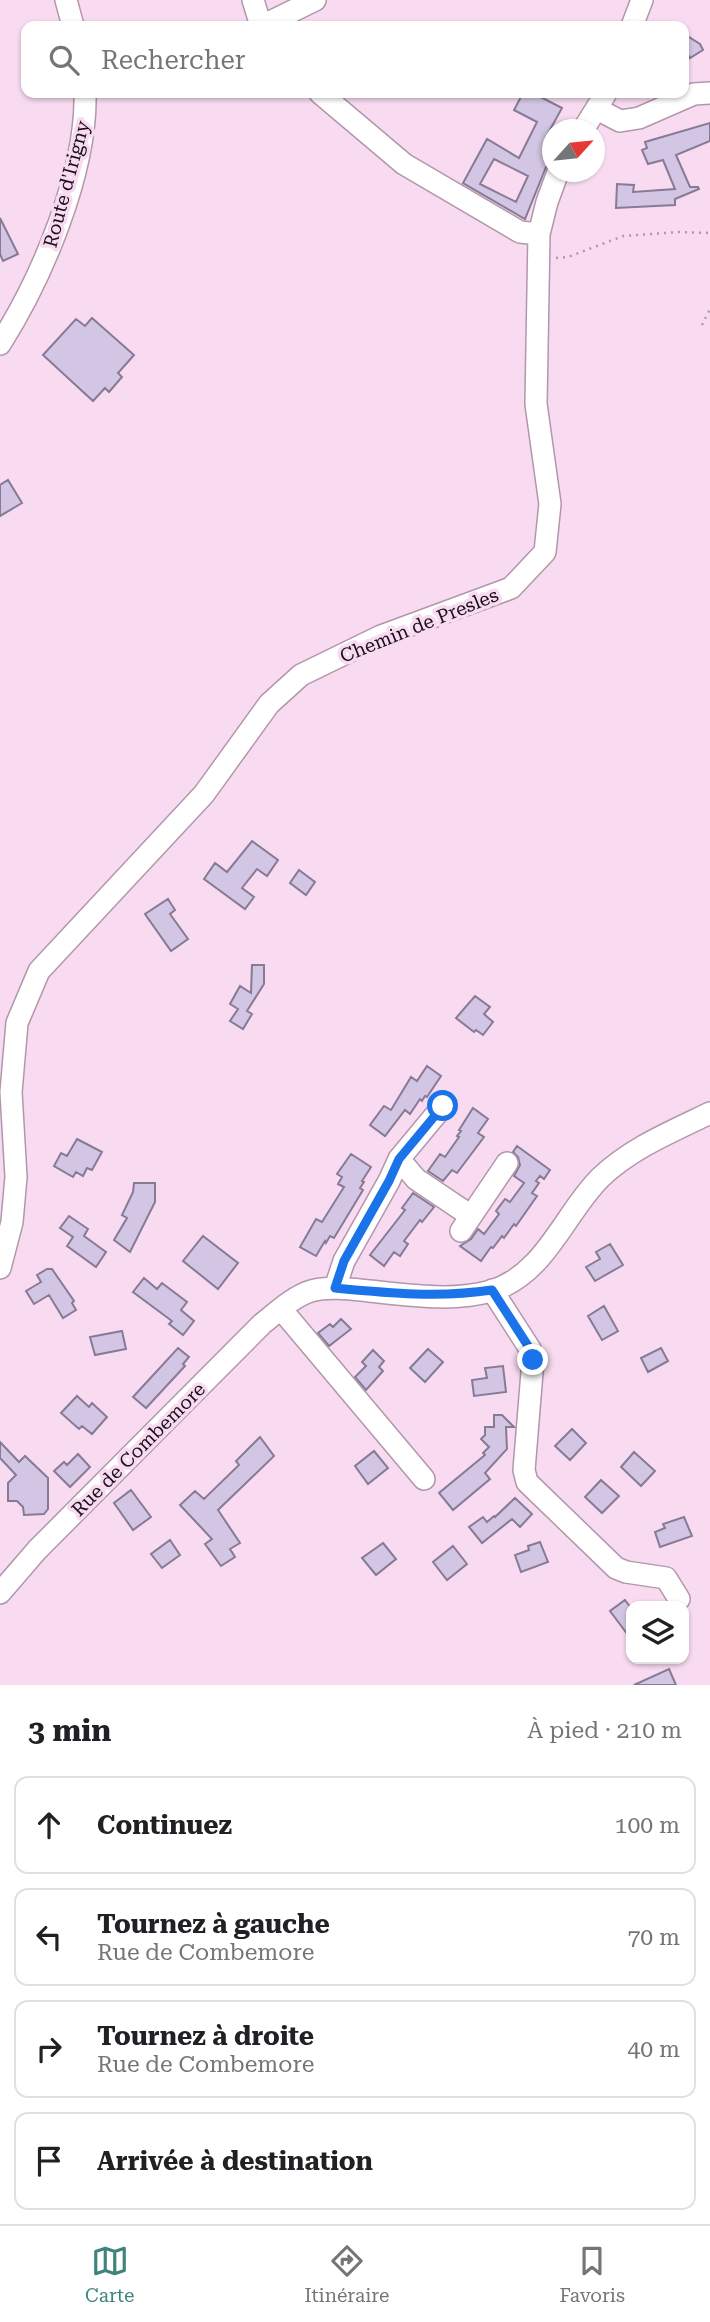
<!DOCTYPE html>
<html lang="fr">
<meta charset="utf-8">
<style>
:root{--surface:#fff;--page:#f6f6f6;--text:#202124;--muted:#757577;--line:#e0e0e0;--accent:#3d847c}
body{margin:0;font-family:"Roboto Serif",serif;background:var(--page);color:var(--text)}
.controls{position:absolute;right:21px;bottom:21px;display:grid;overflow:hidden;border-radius:14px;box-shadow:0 2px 5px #0004}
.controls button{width:63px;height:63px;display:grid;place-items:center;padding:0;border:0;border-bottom:2px solid var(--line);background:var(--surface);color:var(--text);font:35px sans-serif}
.compass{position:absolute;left:542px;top:119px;width:63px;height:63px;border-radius:50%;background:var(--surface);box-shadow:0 2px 5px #0004;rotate:63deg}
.stop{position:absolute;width:21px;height:21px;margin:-16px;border:5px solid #1a73e8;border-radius:50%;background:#fff}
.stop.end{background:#1a73e8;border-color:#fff;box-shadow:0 2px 7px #0008}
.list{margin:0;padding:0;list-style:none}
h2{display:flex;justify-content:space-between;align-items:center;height:91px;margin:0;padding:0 28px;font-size:30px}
h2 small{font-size:23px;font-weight:400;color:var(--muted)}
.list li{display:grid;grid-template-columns:46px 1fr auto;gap:21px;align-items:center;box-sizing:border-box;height:98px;margin:0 14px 14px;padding:0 14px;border:2px solid var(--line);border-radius:14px}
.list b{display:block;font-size:26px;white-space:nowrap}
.list p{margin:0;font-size:23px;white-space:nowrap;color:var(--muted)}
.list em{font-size:23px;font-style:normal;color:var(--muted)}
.icon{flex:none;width:38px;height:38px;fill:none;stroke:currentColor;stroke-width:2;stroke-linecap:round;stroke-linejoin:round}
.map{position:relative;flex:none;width:710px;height:1685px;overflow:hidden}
.search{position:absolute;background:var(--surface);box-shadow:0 2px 5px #0004;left:21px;right:21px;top:21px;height:77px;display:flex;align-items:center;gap:18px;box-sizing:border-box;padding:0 24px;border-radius:14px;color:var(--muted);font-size:26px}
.sheet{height:539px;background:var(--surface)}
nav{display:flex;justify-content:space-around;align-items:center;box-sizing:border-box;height:98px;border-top:2px solid var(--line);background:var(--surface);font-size:19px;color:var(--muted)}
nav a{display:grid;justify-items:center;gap:4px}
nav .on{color:var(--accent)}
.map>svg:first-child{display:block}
</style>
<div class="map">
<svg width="710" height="1685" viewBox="0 0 710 1685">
<rect width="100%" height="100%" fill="#f8dbf1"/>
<path fill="#d3c6e4" stroke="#867a95" stroke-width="2" fill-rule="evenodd" d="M 684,34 L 700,44 L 703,50 L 690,58 L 684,48 Z
M 523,93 L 533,93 L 562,108 L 546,137 L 552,140 L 552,160 L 546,167 L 525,219 L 463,183 L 487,139 L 519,158 L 537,122 L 514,110 ZM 494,159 L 528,176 L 516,202 L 480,184 Z
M 710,123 L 710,141 L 676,155 L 690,187 L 698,187 L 699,189 L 675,199 L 675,205 L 616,208 L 617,184 L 634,185 L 633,192 L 675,189 L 663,160 L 648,164 L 642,150 L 647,148 L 645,142 Z
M 0,218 L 18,254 L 3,261 L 0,254 Z
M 92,318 L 134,355 L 118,373 L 122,377 L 109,392 L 105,388 L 93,401 L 43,355 L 76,319 L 85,326 Z
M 8,480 L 22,503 L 0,516 L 0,485 Z
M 252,841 L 278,860 L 267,876 L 257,869 L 242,888 L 254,897 L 245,909 L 204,879 L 215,863 L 227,872 Z
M 299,870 L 315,882 L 306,895 L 290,883 Z
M 168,899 L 175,910 L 170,914 L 188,939 L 171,951 L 145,914 Z
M 252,965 L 264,965 L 264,984 L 247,1011 L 252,1014 L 243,1029 L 230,1021 L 238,1009 L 230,1004 L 240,986 L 251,993 Z
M 475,996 L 490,1007 L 484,1014 L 493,1022 L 483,1035 L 476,1030 L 474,1032 L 456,1018 Z
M 427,1066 L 441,1076 L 427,1097 L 425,1096 L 422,1101 L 420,1099 L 410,1114 L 405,1110 L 385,1136 L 370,1125 L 384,1106 L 391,1110 L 411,1077 L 417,1081 Z
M 473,1108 L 488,1119 L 478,1133 L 484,1137 L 457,1173 L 452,1170 L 443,1181 L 428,1171 L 440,1154 L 445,1157 L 459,1137 L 457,1136 L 461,1131 L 459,1130 Z
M 77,1139 L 102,1152 L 92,1170 L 87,1168 L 83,1176 L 76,1172 L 73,1177 L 54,1166 L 61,1153 L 67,1156 Z
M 517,1146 L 550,1170 L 544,1179 L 540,1176 L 536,1181 L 539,1183 L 532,1193 L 537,1196 L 516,1226 L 514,1224 L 504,1238 L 502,1236 L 493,1248 L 491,1247 L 481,1261 L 460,1246 L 471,1239 L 478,1229 L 484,1234 L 499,1214 L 496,1211 L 505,1199 L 510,1202 L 524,1183 L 514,1176 L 520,1165 L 518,1157 L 513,1152 Z
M 351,1154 L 371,1167 L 362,1181 L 364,1182 L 360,1188 L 363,1190 L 334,1238 L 330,1236 L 326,1243 L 325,1241 L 316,1256 L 300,1247 L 316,1219 L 322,1222 L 344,1187 L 338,1184 L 342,1177 L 337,1174 Z
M 134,1183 L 155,1183 L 155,1202 L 130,1252 L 114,1240 L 127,1218 L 122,1215 L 133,1192 Z
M 413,1193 L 434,1207 L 422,1222 L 420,1220 L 404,1241 L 408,1244 L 400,1256 L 394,1252 L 384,1266 L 370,1255 L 405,1210 L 402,1208 Z
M 69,1216 L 88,1229 L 84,1236 L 106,1252 L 96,1267 L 67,1246 L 73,1237 L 60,1228 Z
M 203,1236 L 238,1263 L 218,1289 L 183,1261 Z
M 610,1244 L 623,1265 L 595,1281 L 586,1267 L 600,1259 L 596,1252 Z
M 47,1269 L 52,1269 L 74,1301 L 72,1303 L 76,1310 L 63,1318 L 49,1295 L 34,1304 L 26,1291 L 41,1282 L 37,1275 Z
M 144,1278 L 157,1289 L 162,1283 L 187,1302 L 181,1310 L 194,1321 L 183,1335 L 169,1324 L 172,1321 L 133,1292 Z
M 604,1306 L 618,1331 L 602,1340 L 588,1316 Z
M 341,1319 L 351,1329 L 329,1346 L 318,1333 L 330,1324 L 333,1327 Z
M 122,1331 L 126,1349 L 95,1355 L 90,1337 Z
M 178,1348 L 189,1357 L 183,1364 L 185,1366 L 146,1408 L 133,1397 Z
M 661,1348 L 668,1361 L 648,1372 L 641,1358 Z
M 428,1349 L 443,1362 L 425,1382 L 410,1368 Z
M 373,1350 L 384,1361 L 379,1367 L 383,1371 L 366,1390 L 355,1377 L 366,1366 L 362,1362 Z
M 503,1366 L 506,1392 L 474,1396 L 472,1380 L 487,1378 L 485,1368 Z
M 77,1396 L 89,1407 L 92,1403 L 107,1417 L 92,1434 L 82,1426 L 79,1429 L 61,1413 Z
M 494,1415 L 502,1415 L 514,1427 L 506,1427 L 507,1449 L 485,1473 L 490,1479 L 453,1510 L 439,1493 L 485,1455 L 483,1453 L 489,1447 L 481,1439 L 485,1435 L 485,1427 L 494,1427 Z
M 572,1429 L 586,1443 L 570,1460 L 555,1446 Z
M 260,1437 L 274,1456 L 218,1510 L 240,1543 L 230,1549 L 235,1557 L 221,1566 L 205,1544 L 212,1539 L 180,1505 L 195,1491 L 204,1499 L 239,1465 L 236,1461 Z
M 0,1442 L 19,1462 L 25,1456 L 48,1478 L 48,1509 L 44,1514 L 24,1515 L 23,1507 L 17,1501 L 8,1501 L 8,1483 L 16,1475 L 0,1458 Z
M 374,1451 L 388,1468 L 368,1484 L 355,1466 Z
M 634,1452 L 655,1471 L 641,1486 L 621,1467 Z
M 78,1454 L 90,1467 L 70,1487 L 54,1471 L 64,1462 L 67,1465 Z
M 601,1480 L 619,1496 L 602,1513 L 585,1497 Z
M 131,1490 L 151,1517 L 133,1530 L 114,1503 Z
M 515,1498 L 532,1514 L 520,1527 L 512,1519 L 482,1543 L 469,1527 L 483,1517 L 487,1522 L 494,1516 L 495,1517 Z
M 684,1517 L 692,1536 L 660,1547 L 655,1532 L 665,1528 L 663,1524 Z
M 170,1540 L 180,1555 L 162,1568 L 151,1554 Z
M 540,1542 L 548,1562 L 521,1572 L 515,1555 L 529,1550 L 528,1546 Z
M 383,1543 L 396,1559 L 376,1575 L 362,1558 Z
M 453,1546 L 467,1564 L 447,1580 L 433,1562 Z
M 625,1600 L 631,1608 L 631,1639 L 610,1611 Z
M 669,1669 L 676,1685 L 634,1685 Z"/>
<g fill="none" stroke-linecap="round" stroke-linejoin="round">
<g stroke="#b297ab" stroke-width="24">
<path id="minor" d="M 66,0 L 73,26
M 253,0 L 261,26
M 262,26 L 315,0
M 632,26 L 642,0
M 320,93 L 404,164 L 520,232 L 539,234
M 597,109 L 620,121 L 639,118 L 694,94 L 710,93
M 583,130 L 606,93
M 0,344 C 42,278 87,172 85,93
M 399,1159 L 416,1179 L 471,1216
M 461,1231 L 507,1163
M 0,1268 L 12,1222 L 16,1177 L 11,1092 L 17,1023 L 39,971 L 204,794 L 269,704 L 301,675 L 381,636 L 511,588 L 545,552 L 550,504 L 536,404 L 539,234 L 547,202 L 558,172
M 335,1288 L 344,1261 L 389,1181 L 399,1159 L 443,1106
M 492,1290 L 530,1349 L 533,1360 L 524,1470 L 527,1482 L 616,1568 L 626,1572 L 666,1578 L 679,1599
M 281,1309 L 424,1479
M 0,1593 L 37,1550 L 262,1324 C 276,1313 294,1296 311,1291 C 329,1286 350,1289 369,1291 C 408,1295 453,1302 491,1291 C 545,1275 564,1214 600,1178 C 631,1148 673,1131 710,1113"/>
</g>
<path stroke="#af98a9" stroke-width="2.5" stroke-dasharray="2 5" stroke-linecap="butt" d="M 556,258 L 568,257 L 623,236 L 679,232 L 710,233
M 702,325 L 710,309"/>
<use href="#minor" stroke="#fff" stroke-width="21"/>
</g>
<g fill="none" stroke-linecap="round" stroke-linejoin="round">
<path stroke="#1a73e8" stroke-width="9" d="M 443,1106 L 399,1159 L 389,1181 L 344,1261 L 335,1288 C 388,1293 439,1298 492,1290 L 530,1349 L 533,1360"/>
</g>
<g text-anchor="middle" stroke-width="7" stroke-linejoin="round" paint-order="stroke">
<g font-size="19" fill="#191017" stroke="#f8dbf1">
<text transform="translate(66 184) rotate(-75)" y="7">Route d'Irigny</text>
<text transform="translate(419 625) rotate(-22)" y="7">Chemin de Presles</text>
<text transform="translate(138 1449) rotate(-45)" y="7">Rue de Combemore</text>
</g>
</g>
</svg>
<div class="controls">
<button><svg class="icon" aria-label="layers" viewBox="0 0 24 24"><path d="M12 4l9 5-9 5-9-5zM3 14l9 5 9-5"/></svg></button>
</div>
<svg class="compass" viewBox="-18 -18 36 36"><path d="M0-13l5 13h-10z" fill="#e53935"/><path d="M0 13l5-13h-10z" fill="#757577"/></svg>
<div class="stop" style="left:443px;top:1106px"></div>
<div class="stop end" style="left:533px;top:1360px"></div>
<div class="search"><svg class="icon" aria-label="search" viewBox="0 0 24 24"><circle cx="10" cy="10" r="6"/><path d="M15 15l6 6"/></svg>Rechercher</div>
</div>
<section class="sheet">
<h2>3 min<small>À pied · 210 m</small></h2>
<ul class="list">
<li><svg class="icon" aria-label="ahead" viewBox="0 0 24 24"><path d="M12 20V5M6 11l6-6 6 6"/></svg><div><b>Continuez</b></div><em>100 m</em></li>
<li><svg class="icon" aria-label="left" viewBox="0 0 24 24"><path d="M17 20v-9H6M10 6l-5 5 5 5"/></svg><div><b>Tournez à gauche</b><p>Rue de Combemore</p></div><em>70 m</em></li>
<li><svg class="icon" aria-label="right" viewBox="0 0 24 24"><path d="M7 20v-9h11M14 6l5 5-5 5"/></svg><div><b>Tournez à droite</b><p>Rue de Combemore</p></div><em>40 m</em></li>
<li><svg class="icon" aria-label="arrive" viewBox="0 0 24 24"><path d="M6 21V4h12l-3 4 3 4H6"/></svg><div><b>Arrivée à destination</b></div></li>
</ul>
</section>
<nav>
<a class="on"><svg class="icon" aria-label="map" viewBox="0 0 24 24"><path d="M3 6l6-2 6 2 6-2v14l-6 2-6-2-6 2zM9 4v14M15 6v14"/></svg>Carte</a>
<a><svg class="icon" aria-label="directions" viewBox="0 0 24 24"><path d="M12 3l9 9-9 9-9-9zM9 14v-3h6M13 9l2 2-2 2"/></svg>Itinéraire</a>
<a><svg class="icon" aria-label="saved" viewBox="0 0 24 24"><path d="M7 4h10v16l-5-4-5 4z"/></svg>Favoris</a>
</nav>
